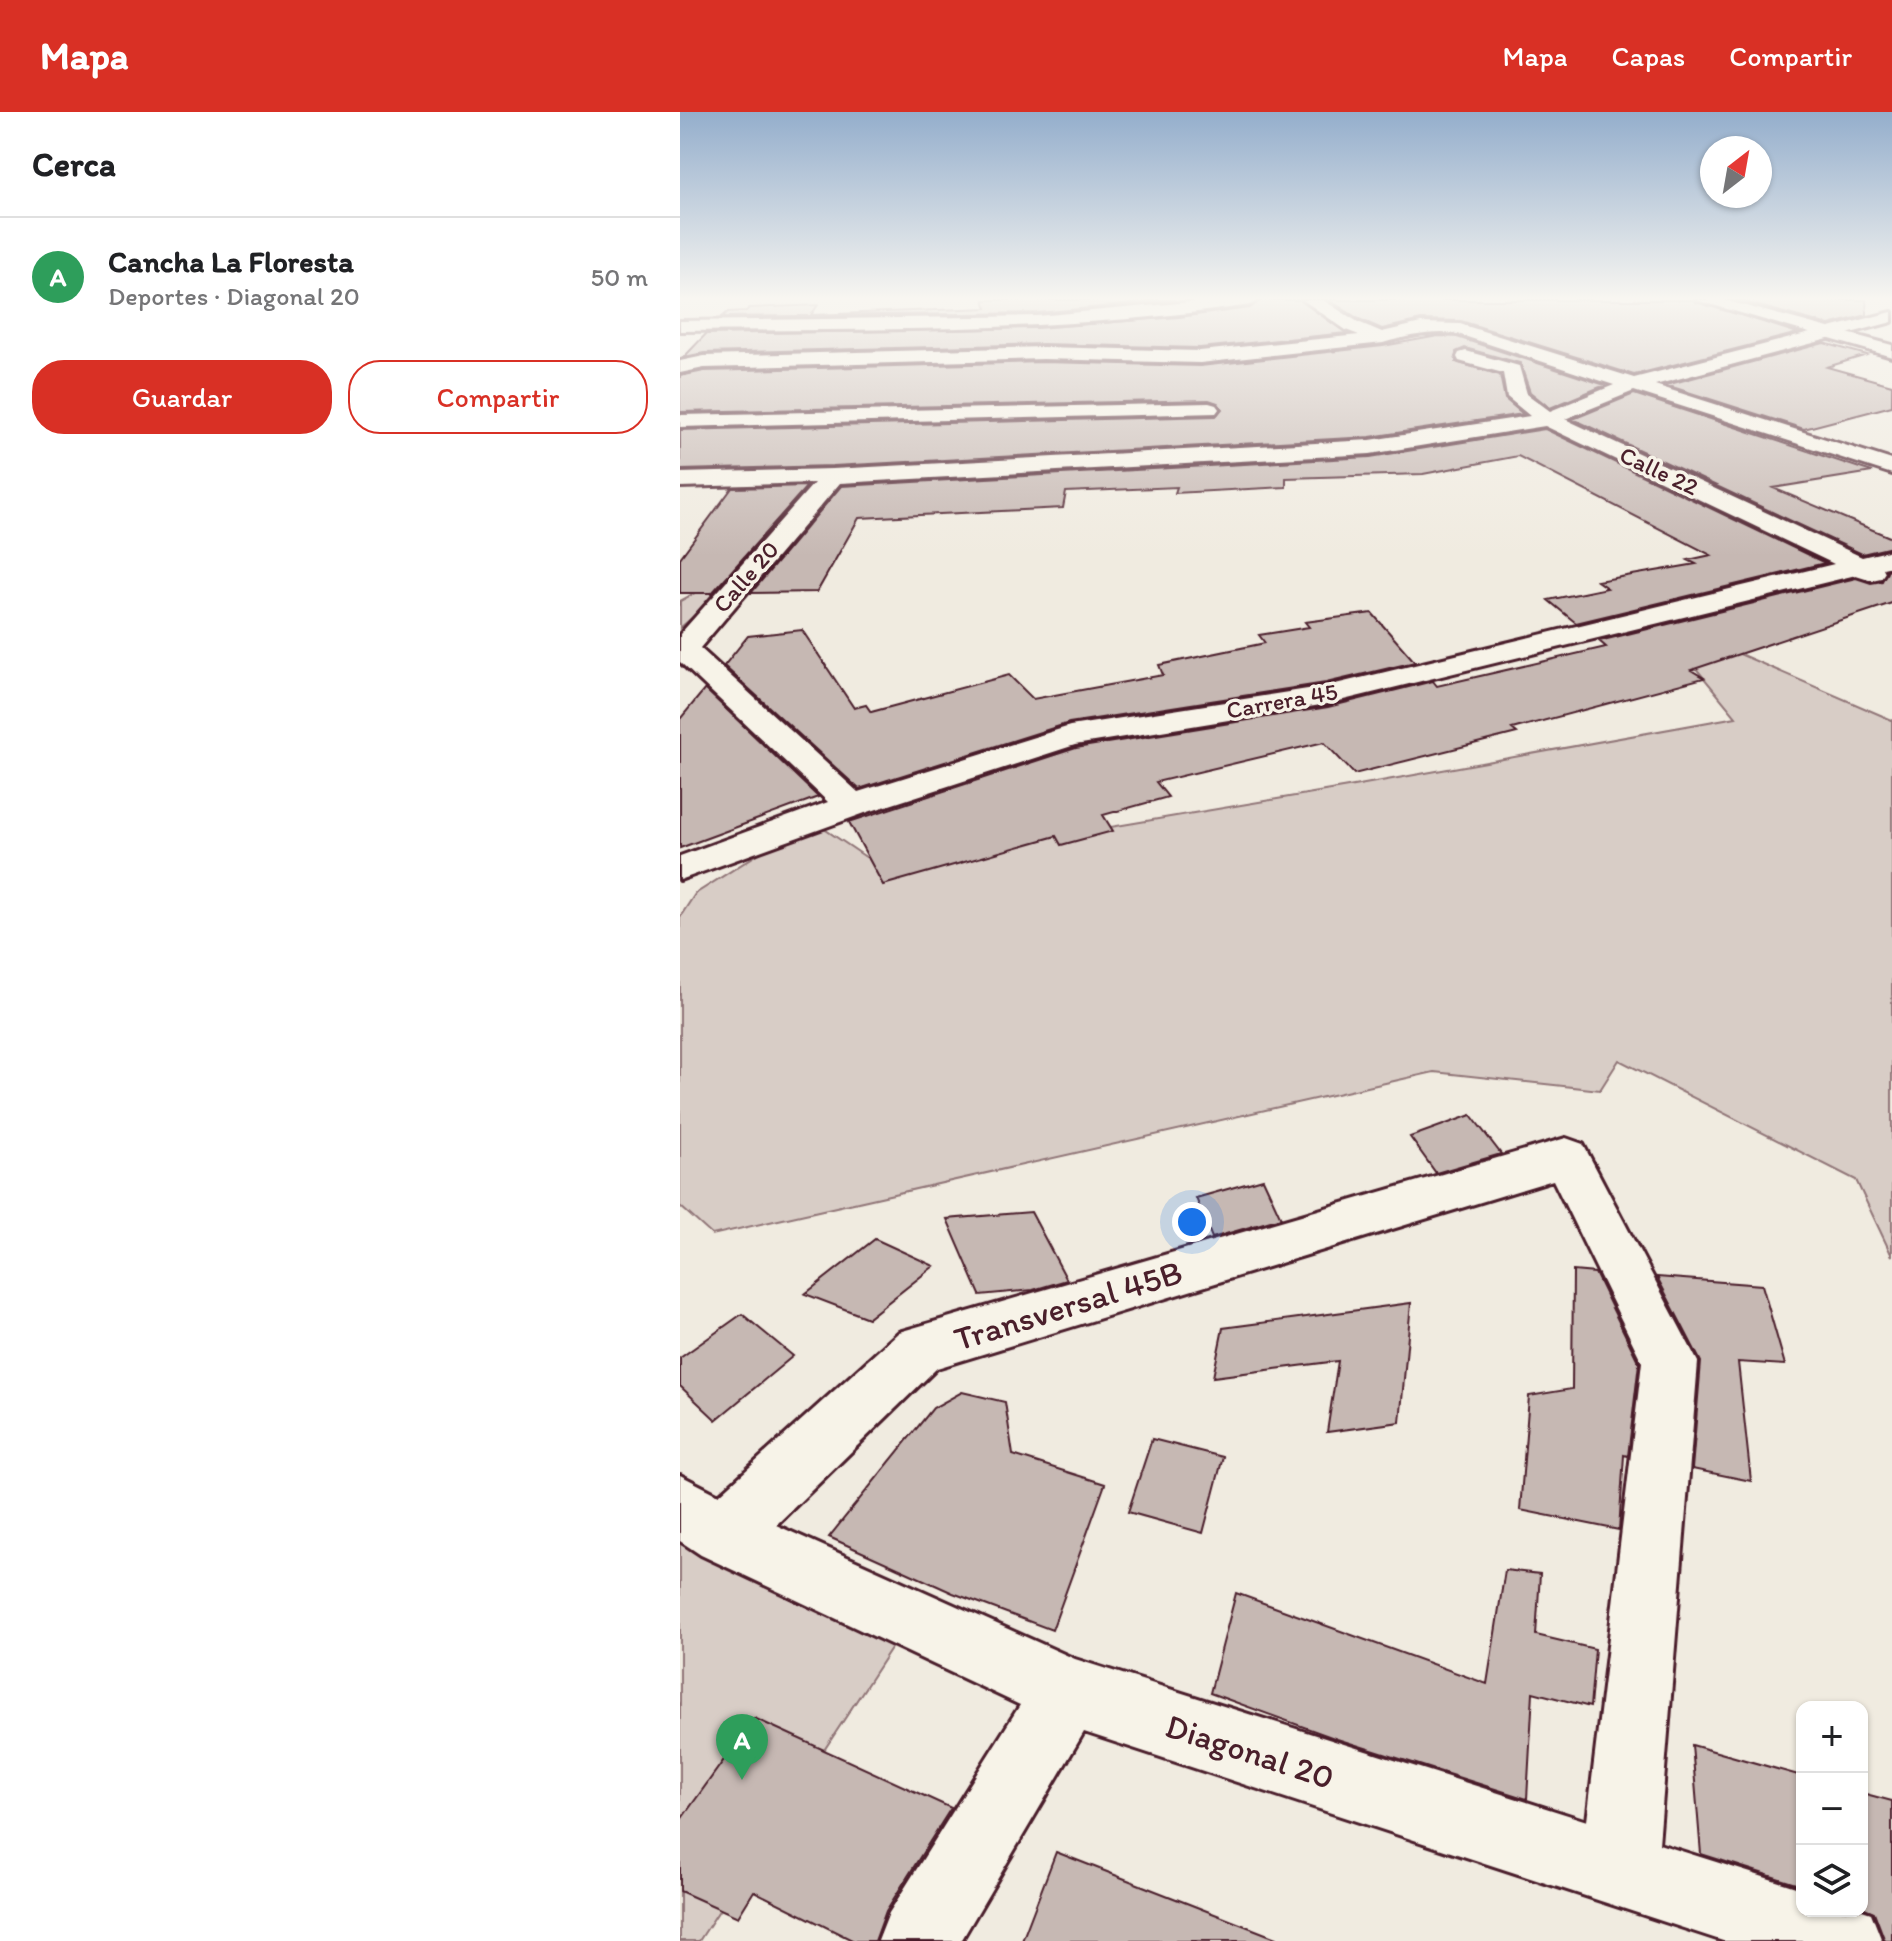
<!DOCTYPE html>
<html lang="es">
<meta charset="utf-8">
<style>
:root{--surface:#fff;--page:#f6f6f6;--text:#202124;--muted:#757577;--line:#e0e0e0;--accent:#d93025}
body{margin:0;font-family:Itim,sans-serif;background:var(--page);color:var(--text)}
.controls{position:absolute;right:24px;bottom:24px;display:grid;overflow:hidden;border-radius:16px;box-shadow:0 2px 6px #0004}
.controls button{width:72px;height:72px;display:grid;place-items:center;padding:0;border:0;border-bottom:2px solid var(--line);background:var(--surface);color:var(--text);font:40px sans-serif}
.compass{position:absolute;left:1020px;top:24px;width:72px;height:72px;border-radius:50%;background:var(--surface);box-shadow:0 2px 6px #0004;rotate:31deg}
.you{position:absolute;left:512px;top:1110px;width:28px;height:28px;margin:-20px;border:6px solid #fff;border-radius:50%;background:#1a73e8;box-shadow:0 0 0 12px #1a73e833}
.badge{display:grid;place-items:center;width:52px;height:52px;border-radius:50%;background:var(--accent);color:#fff;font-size:26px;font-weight:700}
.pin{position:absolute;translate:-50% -66px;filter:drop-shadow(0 2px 4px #0008)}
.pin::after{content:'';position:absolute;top:42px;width:28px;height:24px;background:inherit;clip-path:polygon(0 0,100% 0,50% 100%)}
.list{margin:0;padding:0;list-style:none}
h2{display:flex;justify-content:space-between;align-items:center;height:104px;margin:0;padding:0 32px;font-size:34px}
h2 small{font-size:26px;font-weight:400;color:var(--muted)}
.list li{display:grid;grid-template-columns:52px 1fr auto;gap:24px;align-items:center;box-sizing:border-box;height:120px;padding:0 32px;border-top:2px solid var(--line)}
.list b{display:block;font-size:30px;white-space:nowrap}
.list p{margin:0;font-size:26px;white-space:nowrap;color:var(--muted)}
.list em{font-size:26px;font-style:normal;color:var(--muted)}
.actions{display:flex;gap:16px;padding:24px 32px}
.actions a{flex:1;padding:18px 0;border:2px solid var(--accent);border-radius:32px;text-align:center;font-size:28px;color:var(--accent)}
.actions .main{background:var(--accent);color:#fff}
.icon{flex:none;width:44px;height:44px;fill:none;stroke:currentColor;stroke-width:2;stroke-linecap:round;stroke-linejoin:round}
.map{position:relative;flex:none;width:1212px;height:1829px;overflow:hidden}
header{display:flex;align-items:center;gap:48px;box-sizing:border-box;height:112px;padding:0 40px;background:var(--accent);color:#fff}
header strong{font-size:38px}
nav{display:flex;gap:44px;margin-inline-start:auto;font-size:28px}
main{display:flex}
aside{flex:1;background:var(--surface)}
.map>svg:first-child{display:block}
</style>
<header>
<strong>Mapa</strong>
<nav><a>Mapa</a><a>Capas</a><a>Compartir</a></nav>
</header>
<main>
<aside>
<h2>Cerca<small></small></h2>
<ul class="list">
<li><span class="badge" style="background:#2e9e5b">A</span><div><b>Cancha La Floresta</b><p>Deportes · Diagonal 20</p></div><em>50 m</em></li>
</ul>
<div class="actions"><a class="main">Guardar</a><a>Compartir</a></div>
</aside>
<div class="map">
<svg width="1212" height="1829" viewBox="0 0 1212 1829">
<rect width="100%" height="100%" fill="#f0ebe0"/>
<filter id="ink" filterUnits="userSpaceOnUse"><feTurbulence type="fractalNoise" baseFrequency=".0125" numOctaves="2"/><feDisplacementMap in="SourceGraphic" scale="16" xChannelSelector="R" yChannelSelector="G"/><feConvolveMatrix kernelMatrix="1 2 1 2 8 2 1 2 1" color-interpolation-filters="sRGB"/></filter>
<g filter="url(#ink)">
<path fill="#d8cdc6" stroke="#917678" stroke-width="2" d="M 84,443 L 0,516 L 0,489 Z
M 974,505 L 1212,608 L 1212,1144 L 1176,1068 L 939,948 L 920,978 L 754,960 L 32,1123 L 0,1094 L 0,805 L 15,782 L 131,708 L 199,754 L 668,675 L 1056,605 Z
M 0,1378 L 230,1507 L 19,1829 L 0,1829 Z"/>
<path fill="#c6b8b3" stroke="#4a1f2b" stroke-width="2" d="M 304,188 L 496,188 L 357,201 L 42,205 L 48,200 L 66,199 L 69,196 L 138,193 L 131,203 L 307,196 Z
M 581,188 L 620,188 L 666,221 L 520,236 L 363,232 L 24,241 L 4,245 L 26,222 L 357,216 L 499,205 L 570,196 Z
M 649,188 L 1013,188 L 1118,221 L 954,263 L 781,209 L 741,208 L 702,217 L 679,207 Z
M 1057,188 L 1186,188 L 1187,203 L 1149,213 Z
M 758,224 L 777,225 L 925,273 L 870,296 L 850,280 L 840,251 L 785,236 L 776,240 L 776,250 L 820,263 L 825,287 L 843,302 L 690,325 L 153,354 L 0,358 L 0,318 L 536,304 L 542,297 L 538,291 L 529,288 L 0,300 L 0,264 L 24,259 L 363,250 L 520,254 L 703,234 Z
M 1144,231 L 1187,243 L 1147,255 L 1212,273 L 1212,294 L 1124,317 L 986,273 Z
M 954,282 L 1192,360 L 1093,376 L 1212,426 L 1212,435 L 1182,442 L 893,307 Z
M 865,317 L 1145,451 L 896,511 L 868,488 L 927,476 L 917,469 L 1016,452 L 1008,448 L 1031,443 L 838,344 L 743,362 L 606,366 L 606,375 L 495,381 L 497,375 L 386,380 L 383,396 L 179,406 L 137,480 L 71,481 L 161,374 L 690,345 Z
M 127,374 L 32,481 L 0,481 L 0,446 L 52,376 Z
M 1212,457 L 1212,491 L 1011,558 L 1024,566 L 832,617 L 837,621 L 674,662 L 644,630 L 476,670 L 488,685 L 423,703 L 433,719 L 381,733 L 376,724 L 203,773 L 169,710 L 396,636 L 648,595 L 753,569 L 757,574 L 926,535 L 919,529 L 1176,466 L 1191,471 L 1202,469 L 1207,458 Z
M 692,501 L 735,550 L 646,571 L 389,611 L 179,677 L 44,554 L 68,524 L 122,518 L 174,596 L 186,593 L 191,600 L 329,563 L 353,587 L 483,563 L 479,553 L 585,531 L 579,523 L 629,515 L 625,510 Z
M 25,577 L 138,685 L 0,736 L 0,607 Z
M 791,1003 L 821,1042 L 756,1061 L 730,1025 Z
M 583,1067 L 601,1106 L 532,1126 L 516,1086 Z
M 351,1100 L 387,1168 L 353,1178 L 300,1183 L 267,1107 Z
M 195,1127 L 254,1154 L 188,1206 L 125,1182 Z
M 893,1159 L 915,1161 L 959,1251 L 948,1344 L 944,1343 L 939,1418 L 840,1398 L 849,1284 L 892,1277 Z
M 977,1165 L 1082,1173 L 1105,1253 L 1058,1250 L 1071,1369 L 1012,1357 L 1021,1250 Z
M 731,1191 L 720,1310 L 647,1320 L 658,1249 L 533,1265 L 543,1216 Z
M 62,1202 L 113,1244 L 36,1308 L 0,1274 L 0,1246 Z
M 282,1280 L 325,1290 L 333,1343 L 425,1372 L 372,1518 L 273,1481 L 149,1425 L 253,1296 Z
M 472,1327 L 543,1345 L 523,1421 L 448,1400 Z
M 825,1458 L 860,1462 L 856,1523 L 915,1537 L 910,1595 L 853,1580 L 847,1687 L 657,1627 L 530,1581 L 556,1481 L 807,1572 Z
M 74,1606 L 271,1696 L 206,1799 L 195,1829 L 174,1829 L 74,1779 L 58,1805 L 0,1779 L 0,1709 Z
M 1012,1633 L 1122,1664 L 1122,1774 L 1021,1742 Z
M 1182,1681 L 1212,1689 L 1212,1829 L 1205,1829 L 1194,1800 L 1182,1795 Z
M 376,1740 L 596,1826 L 596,1829 L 342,1829 Z"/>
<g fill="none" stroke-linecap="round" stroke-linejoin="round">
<g stroke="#4a1f2b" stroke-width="6">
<path id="minor" d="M 533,188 L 578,188 L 570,193 C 381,221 191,217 0,219 L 0,209 L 357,204 Z
M 623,188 L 643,188 L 678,210 L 702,220 L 741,211 L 780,212 L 954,266 L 1212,200 L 1212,210 L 975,273 L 1212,348 L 1212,362 L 954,279 L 885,307 L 1182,445 L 1212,438 L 1212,454 L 1203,456 L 1205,460 L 1201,466 L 1192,468 L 1176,463 L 647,592 L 395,633 L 185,701 L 0,768 L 0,744 L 148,690 L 0,550 L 0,522 L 134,371 L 0,375 L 0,361 L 153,357 L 690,328 L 850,304 L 827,285 L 823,261 L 779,249 L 777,245 L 779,241 L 786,239 L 839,254 L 847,282 L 870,299 L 934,273 L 778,222 C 750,219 729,224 703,231 L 520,251 L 363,247 L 24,256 L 0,261 L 0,249 L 24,244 L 363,235 L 520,239 L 679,223 L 666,218 ZM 865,314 L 1154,452 L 647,574 L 390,614 L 178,680 L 20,536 L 160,371 L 690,342 Z
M 529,291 L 536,293 L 539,297 L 536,301 L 0,315 L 0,303 Z
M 886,1026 L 903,1032 L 1018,1250 L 979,1732 L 1122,1777 L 1122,1799 L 1182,1798 L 1191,1801 L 1202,1829 L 1043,1829 L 404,1620 L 281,1829 L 198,1829 L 209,1801 L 340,1593 L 21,1443 L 0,1429 L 0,1363 L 39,1383 L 219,1220 ZM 873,1068 L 962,1250 L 907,1709 L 395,1547 L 96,1413 L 257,1256 Z"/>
</g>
<g stroke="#4a1f2b" stroke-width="6">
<path id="major" d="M 1016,188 L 1044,188 L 1212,233 L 1212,245 Z"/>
</g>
<use href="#minor" fill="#f7f3e8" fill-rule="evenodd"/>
<use href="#major" fill="#f7f3e8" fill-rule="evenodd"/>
</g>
</g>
<linearGradient id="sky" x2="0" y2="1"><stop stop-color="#94aecc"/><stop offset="0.42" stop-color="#f8f6f1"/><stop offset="1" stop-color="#f8f6f1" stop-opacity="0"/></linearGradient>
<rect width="1212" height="444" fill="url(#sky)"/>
<g text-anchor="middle" stroke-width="7" stroke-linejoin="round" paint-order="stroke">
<g font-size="24" fill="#4a1f2b" stroke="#f7f3e8">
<text transform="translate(979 359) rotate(25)" y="8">Calle 22</text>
<text transform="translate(66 465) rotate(-49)" y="8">Calle 20</text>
<text transform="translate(602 589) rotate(-10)" y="8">Carrera 45</text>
</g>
<g font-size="34" fill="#4a1f2b" stroke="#f7f3e8">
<text transform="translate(388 1193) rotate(-17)" y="12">Transversal 45B</text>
<text transform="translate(570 1639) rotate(18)" y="12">Diagonal 20</text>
</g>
</g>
</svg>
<div class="controls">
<button>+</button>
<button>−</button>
<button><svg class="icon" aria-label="layers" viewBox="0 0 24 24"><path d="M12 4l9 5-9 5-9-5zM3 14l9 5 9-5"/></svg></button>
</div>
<svg class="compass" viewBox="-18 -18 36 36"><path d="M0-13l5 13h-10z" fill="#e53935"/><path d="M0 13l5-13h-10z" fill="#757577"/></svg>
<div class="you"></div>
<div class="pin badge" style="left:62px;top:1668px;background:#2e9e5b">A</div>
</div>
</main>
